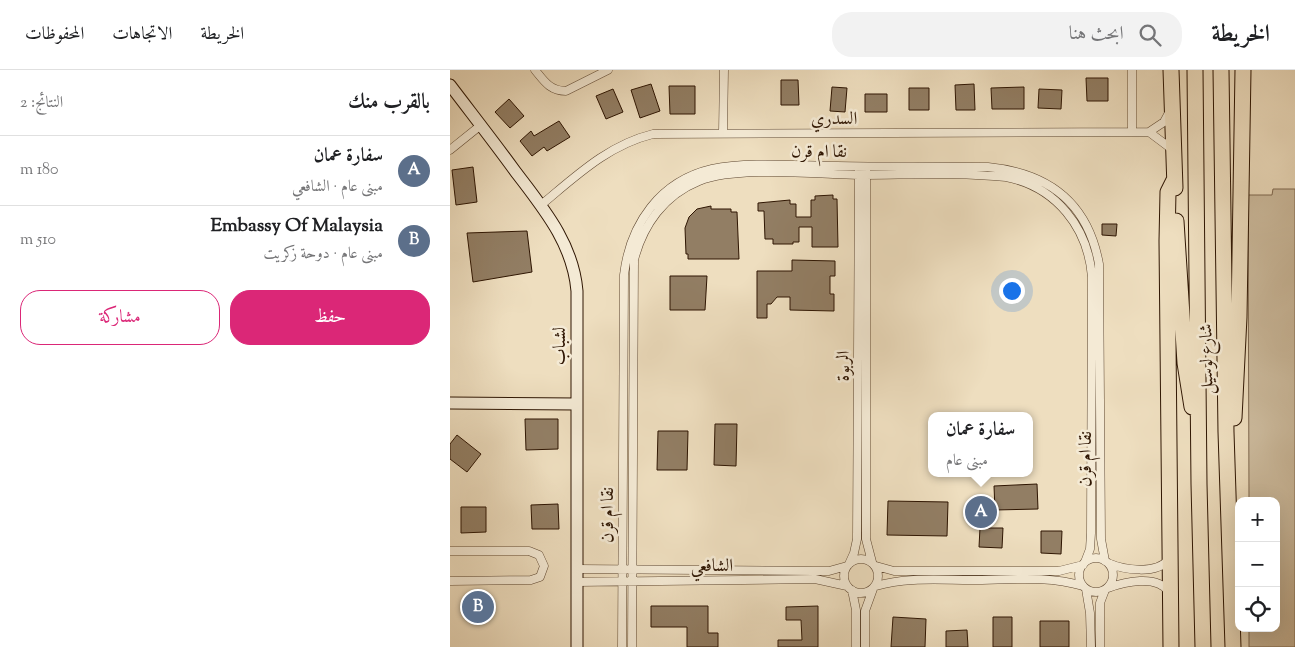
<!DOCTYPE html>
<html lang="ar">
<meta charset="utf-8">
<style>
:root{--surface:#fff;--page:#f2f2f2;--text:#202124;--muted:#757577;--line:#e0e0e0;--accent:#db2777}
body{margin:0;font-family:"Sorts Mill Goudy",Amiri,serif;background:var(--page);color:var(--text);direction:rtl}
.controls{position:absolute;right:15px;bottom:15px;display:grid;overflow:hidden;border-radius:10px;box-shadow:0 5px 20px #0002}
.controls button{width:45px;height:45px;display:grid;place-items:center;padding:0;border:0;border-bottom:1px solid var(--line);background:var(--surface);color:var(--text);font:25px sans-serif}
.you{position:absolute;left:561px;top:220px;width:18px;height:18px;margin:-12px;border:4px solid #fff;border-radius:50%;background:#1a73e8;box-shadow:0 0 0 8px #1a73e833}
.badge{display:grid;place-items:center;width:32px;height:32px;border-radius:50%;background:var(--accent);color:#fff;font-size:16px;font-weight:700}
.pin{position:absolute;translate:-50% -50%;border:2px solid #fff;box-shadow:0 1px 5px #0006}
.popup{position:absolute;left:478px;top:342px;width:105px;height:65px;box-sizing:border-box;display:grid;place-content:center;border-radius:10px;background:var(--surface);filter:drop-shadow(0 1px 4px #0005);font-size:16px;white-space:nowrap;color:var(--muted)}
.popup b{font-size:19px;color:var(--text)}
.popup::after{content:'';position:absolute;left:50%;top:100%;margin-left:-10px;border:10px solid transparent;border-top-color:var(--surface)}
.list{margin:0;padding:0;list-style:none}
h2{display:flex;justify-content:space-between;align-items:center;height:65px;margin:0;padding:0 20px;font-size:21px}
h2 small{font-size:16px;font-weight:400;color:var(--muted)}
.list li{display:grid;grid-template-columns:32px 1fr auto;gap:15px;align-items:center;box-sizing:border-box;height:70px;padding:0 20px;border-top:1px solid var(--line)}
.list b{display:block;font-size:19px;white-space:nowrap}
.list p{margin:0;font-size:16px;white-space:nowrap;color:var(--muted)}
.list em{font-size:16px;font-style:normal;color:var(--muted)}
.actions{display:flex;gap:10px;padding:15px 20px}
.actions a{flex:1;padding:11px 0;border:1px solid var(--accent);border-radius:20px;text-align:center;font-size:18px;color:var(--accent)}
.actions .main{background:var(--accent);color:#fff}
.icon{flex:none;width:28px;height:28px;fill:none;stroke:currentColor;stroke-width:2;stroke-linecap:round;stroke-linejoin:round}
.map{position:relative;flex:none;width:845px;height:577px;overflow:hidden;direction:ltr}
header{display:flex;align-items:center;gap:30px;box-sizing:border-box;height:70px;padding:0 25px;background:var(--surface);border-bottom:1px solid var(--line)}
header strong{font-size:24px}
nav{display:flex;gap:28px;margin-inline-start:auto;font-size:18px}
.search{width:350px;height:45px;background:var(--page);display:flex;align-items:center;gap:12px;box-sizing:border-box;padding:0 18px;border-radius:20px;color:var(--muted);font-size:19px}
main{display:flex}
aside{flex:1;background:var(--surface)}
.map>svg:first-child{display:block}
</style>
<header>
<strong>الخريطة</strong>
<div class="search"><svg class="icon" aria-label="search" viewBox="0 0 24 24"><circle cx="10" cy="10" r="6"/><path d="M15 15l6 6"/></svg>ابحث هنا</div>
<nav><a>الخريطة</a><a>الاتجاهات</a><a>المحفوظات</a></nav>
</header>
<main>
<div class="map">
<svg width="845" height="577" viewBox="0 0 845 577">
<rect width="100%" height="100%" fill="#eedebf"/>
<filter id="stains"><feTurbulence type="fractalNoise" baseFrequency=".004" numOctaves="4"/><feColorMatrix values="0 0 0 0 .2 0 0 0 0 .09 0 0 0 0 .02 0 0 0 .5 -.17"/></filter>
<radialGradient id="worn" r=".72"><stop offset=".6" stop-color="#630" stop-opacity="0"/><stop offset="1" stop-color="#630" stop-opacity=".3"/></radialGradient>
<path fill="#cdbc9f" stroke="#7e6850" d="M 823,119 L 845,119 L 845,577 L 799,577 L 799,558 L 826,558 L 826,431 L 799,431 L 798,125 L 822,125 Z"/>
<path fill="#927e64" stroke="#2e1502" d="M 636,8 L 658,8 L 658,31 L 637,31 Z
M 331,10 L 348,10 L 349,35 L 331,35 Z
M 201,14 L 210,41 L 190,48 L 181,20 Z
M 524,14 L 525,40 L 506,40 L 505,15 Z
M 219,16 L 245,16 L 245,44 L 220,44 Z
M 382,17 L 397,18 L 395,42 L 380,41 Z
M 574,17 L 574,39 L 542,39 L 541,18 Z
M 459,18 L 479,18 L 479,40 L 459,40 Z
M 163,19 L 173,42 L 156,49 L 146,26 Z
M 589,19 L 612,20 L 611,39 L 588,38 Z
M 415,24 L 437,24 L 437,42 L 415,42 Z
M 59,29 L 74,46 L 60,58 L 45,42 Z
M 109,51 L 120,67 L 97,81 L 94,77 L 82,86 L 70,71 L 81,61 L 84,66 Z
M 23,97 L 27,132 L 6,135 L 2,100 Z
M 383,125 L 383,129 L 387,129 L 388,177 L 362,177 L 362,157 L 349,157 L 349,172 L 343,172 L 343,174 L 323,174 L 323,169 L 315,169 L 314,141 L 308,141 L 308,133 L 340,130 L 340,134 L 346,134 L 346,147 L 361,147 L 361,130 L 365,130 L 365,126 Z
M 261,136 L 261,139 L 281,139 L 281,142 L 287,142 L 289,189 L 238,189 L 238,184 L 236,184 L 235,158 L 239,147 L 247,139 Z
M 652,154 L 667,154 L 666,166 L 652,165 Z
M 77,161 L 82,202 L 23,212 L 17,163 Z
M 342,190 L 385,191 L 385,206 L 380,206 L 380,224 L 384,224 L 384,241 L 340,240 L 340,227 L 327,227 L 321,234 L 317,234 L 317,248 L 307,248 L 307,201 L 342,201 Z
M 220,206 L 257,206 L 255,240 L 220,240 Z
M 75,349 L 108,349 L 108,379 L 76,380 Z
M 265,354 L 287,354 L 286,396 L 264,395 Z
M 208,361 L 238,361 L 237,400 L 207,400 Z
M 7,365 L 31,384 L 17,402 L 0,389 L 0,374 Z
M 587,414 L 588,439 L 545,440 L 544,416 Z
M 438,431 L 498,432 L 497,466 L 437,465 Z
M 108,434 L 109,459 L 82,459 L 81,435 Z
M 11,437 L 36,437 L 36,462 L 11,463 Z
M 530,458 L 553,458 L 552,478 L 529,477 Z
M 591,461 L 612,461 L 611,484 L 591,483 Z
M 201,536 L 258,536 L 258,563 L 268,563 L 268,577 L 237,577 L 237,557 L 201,557 Z
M 368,536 L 368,577 L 328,577 L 328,570 L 352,570 L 351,550 L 336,550 L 336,537 Z
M 443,547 L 476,549 L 475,577 L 441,577 Z
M 543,547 L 562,547 L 562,577 L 543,577 Z
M 590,551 L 619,551 L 619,577 L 590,577 Z
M 517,560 L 518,577 L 496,577 L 496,561 Z"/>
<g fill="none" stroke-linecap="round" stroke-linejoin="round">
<g stroke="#5e4731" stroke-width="9">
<path id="street" d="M 85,0 C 94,11 100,21 116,21 L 158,0
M 682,62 L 682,0
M 699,62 L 723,80
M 273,63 L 274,0
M 0,80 L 31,55
M 416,100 L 416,469 L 422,492
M 91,135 C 126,106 158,75 203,64 L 699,62 L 714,52 L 720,41
M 0,481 L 79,481 L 89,485 L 94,496 L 90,507 L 81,510 L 0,511
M629 505a17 17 0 1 1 34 0a17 17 0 1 1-34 0Z
M394 506a17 17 0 1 1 34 0a17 17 0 1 1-34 0Z
M 658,493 C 674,500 707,505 719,489
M 399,494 L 404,483 L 407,469 L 409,101
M 426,496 L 444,501 L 609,501 L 633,495
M 127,499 L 363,501 L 379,501 L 397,496
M 127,512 L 365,509 L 397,516
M 426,516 C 456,507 490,510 521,510 C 558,510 597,505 633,516
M 658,518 C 674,512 707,504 719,522
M 636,519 L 640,543 L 641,577
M 402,520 L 406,540 L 406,577
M 172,577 L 174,205 C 180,154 210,111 262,99 C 298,91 350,96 387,96 C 437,97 488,96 538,97 C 599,103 638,133 649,194 L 651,469 L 655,491
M 182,577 L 184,190 C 193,155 214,125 249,111 C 287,96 365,104 408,105 C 457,105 507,102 556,107 C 606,117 638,157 642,207 L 641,463 L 640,479 L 635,492
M 415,577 L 415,541 L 423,519
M 650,577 L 650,533 L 655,520"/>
</g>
<g stroke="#2e1502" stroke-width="13">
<path id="secondary" d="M 0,15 C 22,44 44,72 65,101 C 93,138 123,173 127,221 L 127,577
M 0,333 L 126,334"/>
</g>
<g stroke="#2e1502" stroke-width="17">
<path id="highway" d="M 721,0 L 725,118
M 745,0 L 749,414 L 753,577
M 771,0 L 776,362 L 783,577
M 726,151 L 735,293 L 742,337
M 784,348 L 789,247 L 793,0
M 721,577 L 717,171 L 718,122 L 724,110"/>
</g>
<use href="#street" stroke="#f4ead5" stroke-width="8"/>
<use href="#secondary" stroke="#f4ead5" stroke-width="11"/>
<use href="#highway" stroke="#eedebf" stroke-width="15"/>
</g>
<g text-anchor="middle" stroke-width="5" stroke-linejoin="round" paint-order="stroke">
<g font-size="18" fill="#2e1502" stroke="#f4ead5">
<text x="384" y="54">السدري</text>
<text x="369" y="87">نقا ام قرن</text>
<text transform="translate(109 276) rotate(-90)" y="6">لشباب</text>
<text transform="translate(756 289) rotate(-91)" y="6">شارع لوسيل</text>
<text transform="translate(393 296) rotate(-90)" y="6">الربوة</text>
<text transform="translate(635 389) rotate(-90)" y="6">نقا ام قرن</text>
<text transform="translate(157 445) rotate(-90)" y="6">نقا ام قرن</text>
<text x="262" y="501">الشافعي</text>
</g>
</g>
<rect width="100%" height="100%" filter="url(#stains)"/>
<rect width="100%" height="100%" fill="url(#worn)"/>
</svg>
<div class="controls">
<button>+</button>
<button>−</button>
<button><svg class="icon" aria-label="locate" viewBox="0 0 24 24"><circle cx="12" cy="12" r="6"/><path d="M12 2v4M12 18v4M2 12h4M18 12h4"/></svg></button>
</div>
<div class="you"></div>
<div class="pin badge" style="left:531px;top:442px;background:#5c6f8a">A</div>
<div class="popup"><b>سفارة عمان</b>مبنى عام</div>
<div class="pin badge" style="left:28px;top:537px;background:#5c6f8a">B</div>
</div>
<aside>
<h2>بالقرب منك<small>النتائج: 2</small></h2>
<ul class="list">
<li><span class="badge" style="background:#5c6f8a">A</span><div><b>سفارة عمان</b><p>مبنى عام · الشافعي</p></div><em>180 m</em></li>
<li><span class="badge" style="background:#5c6f8a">B</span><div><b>Embassy Of Malaysia</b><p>مبنى عام · دوحة زكريت</p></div><em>510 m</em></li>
</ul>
<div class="actions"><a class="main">حفظ</a><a>مشاركة</a></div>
</aside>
</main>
